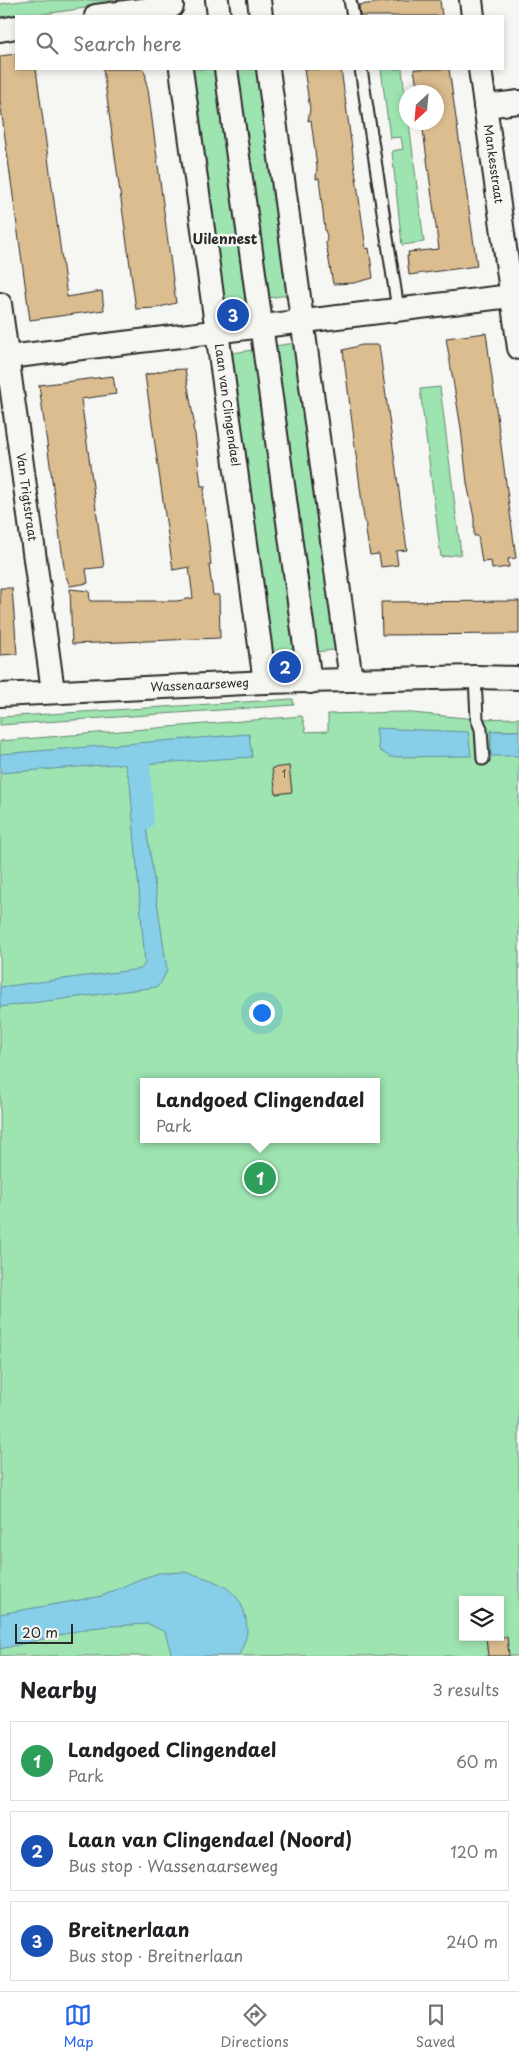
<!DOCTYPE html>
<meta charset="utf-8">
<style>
:root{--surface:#fff;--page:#f6f6f6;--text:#202124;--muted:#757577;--line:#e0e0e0;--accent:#2563eb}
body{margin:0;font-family:"Playpen Sans",sans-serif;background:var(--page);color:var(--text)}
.controls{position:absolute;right:15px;bottom:15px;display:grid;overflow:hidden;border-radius:0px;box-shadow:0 2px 8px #0003}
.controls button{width:45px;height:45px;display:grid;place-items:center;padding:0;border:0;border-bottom:1px solid var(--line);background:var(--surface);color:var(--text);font:25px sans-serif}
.compass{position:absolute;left:399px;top:85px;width:45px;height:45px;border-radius:50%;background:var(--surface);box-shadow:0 2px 8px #0003;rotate:206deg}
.scale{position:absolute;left:15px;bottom:12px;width:58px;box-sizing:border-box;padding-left:5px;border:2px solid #2b2b2b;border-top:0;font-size:14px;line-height:18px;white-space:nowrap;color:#2b2b2b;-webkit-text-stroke:4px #f6f6f2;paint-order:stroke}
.you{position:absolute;left:261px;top:1012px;width:18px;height:18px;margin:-12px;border:4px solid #fff;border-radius:50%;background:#1a73e8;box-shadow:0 0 0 8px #1a73e833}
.badge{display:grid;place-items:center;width:32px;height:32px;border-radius:50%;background:var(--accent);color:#fff;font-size:16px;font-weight:700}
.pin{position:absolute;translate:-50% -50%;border:2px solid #fff;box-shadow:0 1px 5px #0006}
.popup{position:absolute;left:140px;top:1078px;width:240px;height:65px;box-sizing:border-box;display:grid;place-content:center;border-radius:0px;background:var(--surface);filter:drop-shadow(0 1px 4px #0005);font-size:16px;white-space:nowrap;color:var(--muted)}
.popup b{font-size:19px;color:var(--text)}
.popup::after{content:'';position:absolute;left:50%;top:100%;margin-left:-10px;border:10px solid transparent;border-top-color:var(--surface)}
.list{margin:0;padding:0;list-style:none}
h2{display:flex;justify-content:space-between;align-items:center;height:65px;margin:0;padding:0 20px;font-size:21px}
h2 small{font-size:16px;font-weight:400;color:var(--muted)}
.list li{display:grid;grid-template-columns:32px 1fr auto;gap:15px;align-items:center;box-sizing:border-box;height:80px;margin:0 10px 10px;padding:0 10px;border:1px solid var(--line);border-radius:0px}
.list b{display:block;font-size:19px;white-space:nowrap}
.list p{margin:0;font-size:16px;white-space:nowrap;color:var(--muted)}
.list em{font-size:16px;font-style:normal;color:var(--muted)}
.icon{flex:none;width:28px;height:28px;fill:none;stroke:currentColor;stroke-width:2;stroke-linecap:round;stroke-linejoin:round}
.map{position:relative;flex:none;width:519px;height:1656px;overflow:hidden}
.search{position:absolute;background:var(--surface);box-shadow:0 2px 8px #0003;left:15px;right:15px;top:15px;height:55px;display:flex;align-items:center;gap:12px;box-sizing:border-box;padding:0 18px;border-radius:0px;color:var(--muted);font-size:19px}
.sheet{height:335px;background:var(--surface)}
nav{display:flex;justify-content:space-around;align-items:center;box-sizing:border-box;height:70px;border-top:1px solid var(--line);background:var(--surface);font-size:14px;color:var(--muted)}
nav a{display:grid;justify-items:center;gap:2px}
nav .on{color:var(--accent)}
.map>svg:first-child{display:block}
</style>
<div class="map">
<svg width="519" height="1656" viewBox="0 0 519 1656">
<rect width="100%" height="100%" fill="#f6f6f2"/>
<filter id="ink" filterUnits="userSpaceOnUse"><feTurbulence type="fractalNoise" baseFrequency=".02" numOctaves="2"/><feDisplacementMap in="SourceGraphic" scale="10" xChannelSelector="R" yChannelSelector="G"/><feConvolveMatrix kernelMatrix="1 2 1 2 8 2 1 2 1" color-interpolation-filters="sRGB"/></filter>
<g filter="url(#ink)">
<path fill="#9ee4b1" stroke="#64886e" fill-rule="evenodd" d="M 29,0 L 141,0 L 30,16 L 16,16 L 0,21 L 0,4 Z
M 187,69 L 215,69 L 246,306 L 220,309 Z
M 236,69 L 263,69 L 295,294 L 268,298 Z
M 381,69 L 402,69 L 406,105 L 406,122 L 409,123 L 424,242 L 402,245 L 392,151 L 403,149 L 401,137 L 390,138 Z
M 303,342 L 344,649 L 315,652 L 274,346 Z
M 253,350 L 295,654 L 268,657 L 226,354 Z
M 440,387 L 461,554 L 441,557 L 420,389 Z
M 293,699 L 294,705 L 0,725 L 0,717 Z
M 401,712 L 477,719 L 519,718 L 519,731 L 491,731 L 491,755 L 519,755 L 519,1656 L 0,1656 L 0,741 L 302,716 L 306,732 L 328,731 L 328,714 ZM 144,1082 L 376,1082 L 376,1139 L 144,1139 ZM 463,1600 L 500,1600 L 500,1637 L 463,1637 Z"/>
<path fill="#87cfe8" stroke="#628d9c" d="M 376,728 L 468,732 L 471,756 L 390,757 L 379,750 Z
M 491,731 L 519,731 L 519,756 L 491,756 Z
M 249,734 L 252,757 L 142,764 L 138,770 L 167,970 L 162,981 L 157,987 L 0,1007 L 0,987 L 141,969 L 145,963 L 130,783 L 125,765 L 116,764 L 0,773 L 0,754 Z
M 184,1572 C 217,1580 246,1589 247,1630 C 247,1638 242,1648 239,1656 L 172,1656 L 165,1632 L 149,1624 L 111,1626 L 90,1628 L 0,1649 L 0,1614 L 102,1596 L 140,1579 L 159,1573 Z"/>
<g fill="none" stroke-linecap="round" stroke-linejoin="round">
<path stroke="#87cfe8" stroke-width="20" d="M 139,753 L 144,820"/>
</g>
<path fill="#dcbd8f" stroke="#2b2b2b" d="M 401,0 L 440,0 L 442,16 L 360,16 L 359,5 Z
M 16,54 L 16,69 L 36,69 L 67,297 L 102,291 L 104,310 L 30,320 L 0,101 L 0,56 Z
M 103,69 L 143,69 L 146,76 L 146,82 L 148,89 L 176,303 L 156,308 L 136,309 Z
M 304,69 L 341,69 L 366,249 L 369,248 L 373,278 L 354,283 L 333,284 L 326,243 L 327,236 L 325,230 L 319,178 L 316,179 L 317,167 L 311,120 L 308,121 L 310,109 Z
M 414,69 L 449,69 L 477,266 L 409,275 L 407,256 L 409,256 L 408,252 L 439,249 L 422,122 L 436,122 L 436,92 L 418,92 Z
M 486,333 L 516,558 L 508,559 L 509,567 L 492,569 L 491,561 L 482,562 L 478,536 L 474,536 L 474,518 L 467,483 L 461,428 L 446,338 Z
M 362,345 L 379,345 L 407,550 L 396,551 L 398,565 L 381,567 L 379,554 L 370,555 L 366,531 L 367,525 L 364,519 L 343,350 Z
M 185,369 L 194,422 L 193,428 L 195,434 L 201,486 L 205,486 L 203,498 L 209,545 L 211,565 L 209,565 L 213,595 L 219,595 L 220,638 L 72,644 L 70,589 L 89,591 L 90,601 L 177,601 L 193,598 L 189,567 L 173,570 L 145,375 L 165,370 Z
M 113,376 L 116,394 L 81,399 L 104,567 L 86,569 L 88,583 L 70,586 L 65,574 L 39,385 Z
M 0,588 L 12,588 L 17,654 L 0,655 Z
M 519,601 L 519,634 L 382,635 L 381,602 Z
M 289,766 L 292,792 L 276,794 L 272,768 Z
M 486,1637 L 507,1637 L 509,1656 L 488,1656 Z"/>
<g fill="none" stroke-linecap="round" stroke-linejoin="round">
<g stroke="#2b2b2b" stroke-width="15">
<path id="service" d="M 350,0 L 353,16
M 361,69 L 398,309
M 475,677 L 477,719 L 481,729 L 483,759"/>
</g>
<g stroke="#2b2b2b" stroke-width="26">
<g id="minor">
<path d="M 217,0 L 219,16"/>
<path d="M 259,0 L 261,16"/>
<path d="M 471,0 L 473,16"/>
<path d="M 96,16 L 172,6"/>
<path d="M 0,30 L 16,27"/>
<path id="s1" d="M 181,69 L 265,682"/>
<path d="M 226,69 L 310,682"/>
<path d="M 268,69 L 351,680"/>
<path id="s2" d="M 480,69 L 519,348"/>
<path d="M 485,106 L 519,102"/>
<path id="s3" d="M 0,304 L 53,691"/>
<path d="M 0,358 L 519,295"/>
<path id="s4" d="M 0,695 L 265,682 L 475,677 L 519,678"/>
</g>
</g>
<use href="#service" stroke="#f6f6f2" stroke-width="11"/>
<use href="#minor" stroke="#f6f6f2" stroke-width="22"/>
</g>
</g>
<g text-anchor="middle" stroke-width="5" stroke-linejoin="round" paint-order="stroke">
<g font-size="10" fill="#575044">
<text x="284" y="778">1</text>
</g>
<g font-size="12" fill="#2b2b2b" stroke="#f6f6f2">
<text dy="4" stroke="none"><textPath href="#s2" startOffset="96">Mankesstraat</textPath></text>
<text dy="4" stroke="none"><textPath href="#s1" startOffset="339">Laan van Clingendael</textPath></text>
<text dy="4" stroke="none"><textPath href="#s3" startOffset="195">Van Trigtstraat</textPath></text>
<text dy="4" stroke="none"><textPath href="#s4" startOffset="200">Wassenaarseweg</textPath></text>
</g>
<g font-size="14" font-weight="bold" fill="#2b2b2b" stroke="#f6f6f2">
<text x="225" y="244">Uilennest</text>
</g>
</g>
</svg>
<div class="controls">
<button><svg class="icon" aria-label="layers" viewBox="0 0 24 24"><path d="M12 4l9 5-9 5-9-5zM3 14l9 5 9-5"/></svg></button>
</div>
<svg class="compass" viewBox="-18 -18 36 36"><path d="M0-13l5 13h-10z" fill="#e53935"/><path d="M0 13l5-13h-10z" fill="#757577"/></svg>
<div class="scale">20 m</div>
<div class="you"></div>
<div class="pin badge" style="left:260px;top:1178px;background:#2e9e5b">1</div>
<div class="popup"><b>Landgoed Clingendael</b>Park</div>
<div class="pin badge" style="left:285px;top:667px;background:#1a4fb4">2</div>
<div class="pin badge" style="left:233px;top:315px;background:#1a4fb4">3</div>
<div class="search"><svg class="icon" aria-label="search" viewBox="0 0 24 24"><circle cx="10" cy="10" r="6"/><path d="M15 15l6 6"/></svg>Search here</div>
</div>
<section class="sheet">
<h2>Nearby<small>3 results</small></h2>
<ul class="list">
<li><span class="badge" style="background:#2e9e5b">1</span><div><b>Landgoed Clingendael</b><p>Park</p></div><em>60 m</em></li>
<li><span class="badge" style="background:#1a4fb4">2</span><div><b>Laan van Clingendael (Noord)</b><p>Bus stop · Wassenaarseweg</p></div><em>120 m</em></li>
<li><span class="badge" style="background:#1a4fb4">3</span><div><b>Breitnerlaan</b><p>Bus stop · Breitnerlaan</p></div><em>240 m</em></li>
</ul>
</section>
<nav>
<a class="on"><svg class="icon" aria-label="map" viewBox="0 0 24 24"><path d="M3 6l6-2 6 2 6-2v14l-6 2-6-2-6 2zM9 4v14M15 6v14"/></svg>Map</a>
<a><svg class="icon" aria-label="directions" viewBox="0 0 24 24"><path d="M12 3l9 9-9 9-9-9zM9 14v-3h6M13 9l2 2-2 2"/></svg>Directions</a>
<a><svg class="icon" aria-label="saved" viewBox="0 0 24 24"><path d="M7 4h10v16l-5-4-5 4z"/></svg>Saved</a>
</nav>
